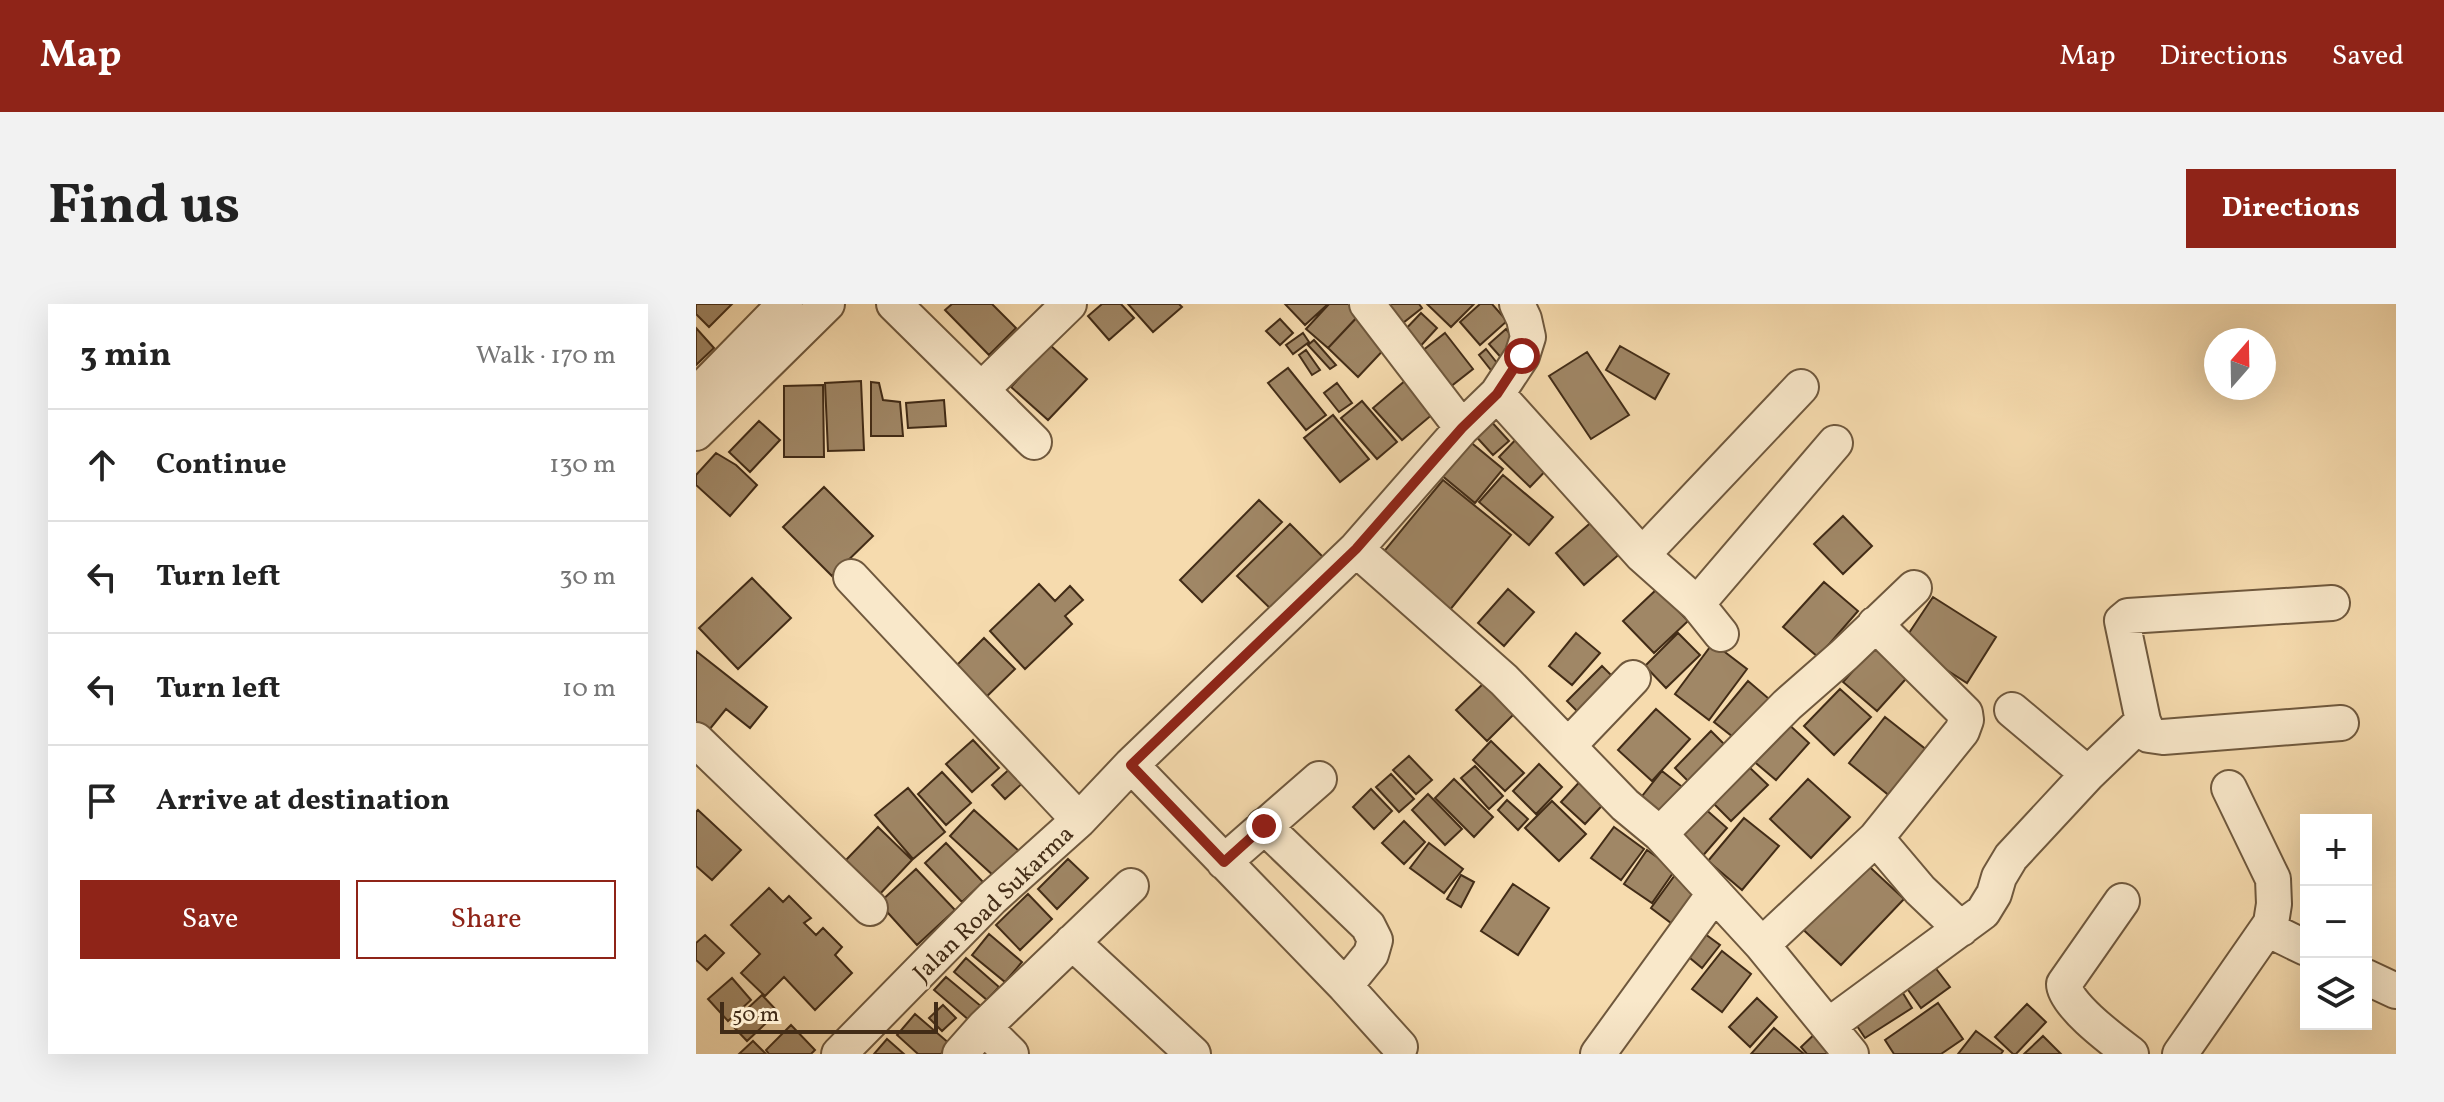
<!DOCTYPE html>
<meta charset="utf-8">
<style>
:root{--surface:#fff;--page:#f2f2f2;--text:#222;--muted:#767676;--line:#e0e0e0;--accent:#8f2418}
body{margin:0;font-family:Vollkorn,serif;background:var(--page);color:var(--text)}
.controls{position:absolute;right:24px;bottom:24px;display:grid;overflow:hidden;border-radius:0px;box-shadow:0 8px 32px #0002}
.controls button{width:72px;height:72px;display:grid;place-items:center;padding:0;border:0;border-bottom:2px solid var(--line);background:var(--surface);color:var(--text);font:40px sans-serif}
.compass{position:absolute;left:1508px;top:24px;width:72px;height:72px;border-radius:50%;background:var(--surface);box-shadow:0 8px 32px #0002;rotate:20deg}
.scale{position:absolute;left:24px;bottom:20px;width:218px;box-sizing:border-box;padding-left:8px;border:4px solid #422c17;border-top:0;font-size:22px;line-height:28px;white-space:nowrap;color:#422c17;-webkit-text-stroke:6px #f9e8ca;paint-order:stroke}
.stop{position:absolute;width:24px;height:24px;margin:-18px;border:6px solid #8f2418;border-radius:50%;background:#fff}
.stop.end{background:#8f2418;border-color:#fff;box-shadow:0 2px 8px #0008}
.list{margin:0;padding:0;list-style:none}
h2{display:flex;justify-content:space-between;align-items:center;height:104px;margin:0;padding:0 32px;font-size:34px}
h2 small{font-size:26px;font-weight:400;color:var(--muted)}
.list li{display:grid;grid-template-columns:52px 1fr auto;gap:24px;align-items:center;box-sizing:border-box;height:112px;padding:0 32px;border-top:2px solid var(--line)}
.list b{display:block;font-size:30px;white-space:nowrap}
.list em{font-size:26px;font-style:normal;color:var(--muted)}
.actions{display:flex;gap:16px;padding:24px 32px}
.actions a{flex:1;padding:18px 0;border:2px solid var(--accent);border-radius:0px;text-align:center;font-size:28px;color:var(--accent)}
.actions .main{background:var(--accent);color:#fff}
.icon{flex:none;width:44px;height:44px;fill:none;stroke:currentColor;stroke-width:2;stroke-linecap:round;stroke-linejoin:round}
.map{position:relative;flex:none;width:1700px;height:750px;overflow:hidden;border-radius:0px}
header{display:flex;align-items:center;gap:48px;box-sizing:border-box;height:112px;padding:0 40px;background:var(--accent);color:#fff}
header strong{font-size:38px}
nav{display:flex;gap:44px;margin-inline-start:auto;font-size:28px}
.intro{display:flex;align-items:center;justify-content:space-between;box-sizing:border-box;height:192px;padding:0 48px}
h1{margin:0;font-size:56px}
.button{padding:20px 36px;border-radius:0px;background:var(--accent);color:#fff;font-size:28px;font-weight:700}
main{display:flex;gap:48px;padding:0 48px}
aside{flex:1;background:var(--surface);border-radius:0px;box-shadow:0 8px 32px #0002}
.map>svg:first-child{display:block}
</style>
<header>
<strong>Map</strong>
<nav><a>Map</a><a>Directions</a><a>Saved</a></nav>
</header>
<div class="intro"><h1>Find us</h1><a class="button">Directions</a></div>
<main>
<aside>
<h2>3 min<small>Walk · 170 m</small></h2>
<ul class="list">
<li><svg class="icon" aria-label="ahead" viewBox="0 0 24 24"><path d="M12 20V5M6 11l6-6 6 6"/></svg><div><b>Continue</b></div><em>130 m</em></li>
<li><svg class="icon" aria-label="left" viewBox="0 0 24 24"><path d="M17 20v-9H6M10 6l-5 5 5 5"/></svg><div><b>Turn left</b></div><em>30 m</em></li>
<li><svg class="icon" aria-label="left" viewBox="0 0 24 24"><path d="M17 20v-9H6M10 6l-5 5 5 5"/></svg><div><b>Turn left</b></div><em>10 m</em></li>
<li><svg class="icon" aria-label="arrive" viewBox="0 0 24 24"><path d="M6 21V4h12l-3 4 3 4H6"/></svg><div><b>Arrive at destination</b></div></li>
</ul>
<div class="actions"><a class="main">Save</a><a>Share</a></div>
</aside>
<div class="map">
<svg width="1700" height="750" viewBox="0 0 1700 750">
<rect width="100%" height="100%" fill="#f6dbae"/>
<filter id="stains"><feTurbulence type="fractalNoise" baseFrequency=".0025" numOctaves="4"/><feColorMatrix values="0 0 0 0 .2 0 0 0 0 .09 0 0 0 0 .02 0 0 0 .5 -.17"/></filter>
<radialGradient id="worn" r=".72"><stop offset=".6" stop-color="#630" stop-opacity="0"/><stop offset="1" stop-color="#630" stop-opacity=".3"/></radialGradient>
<path fill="#a08766" stroke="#422c17" stroke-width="2" d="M 0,0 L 36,0 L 13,23 L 0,10 Z
M 256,0 L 296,0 L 320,24 L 293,51 L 249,6 Z
M 406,0 L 425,0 L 438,14 L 413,36 L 392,12 Z
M 432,0 L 483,0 L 486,3 L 457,28 Z
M 589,0 L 632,0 L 609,21 Z
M 633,0 L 659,0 L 667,7 L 632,44 L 610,25 Z
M 677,0 L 723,0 L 726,4 L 698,26 Z
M 731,0 L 778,0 L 755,23 Z
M 784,0 L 796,0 L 811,17 L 784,41 L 764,18 Z
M 725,9 L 741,24 L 720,47 L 704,31 Z
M 664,10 L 694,39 L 662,73 L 632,44 Z
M 584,15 L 597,29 L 584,41 L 570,27 Z
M 0,24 L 18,44 L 0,61 Z
M 810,25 L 825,43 L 809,58 L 793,40 Z
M 607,29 L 613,38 L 597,50 L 590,41 Z
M 749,29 L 777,65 L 749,87 L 721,51 Z
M 618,36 L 640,61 L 634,65 L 612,41 Z
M 354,41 L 391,75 L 352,116 L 315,83 Z
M 924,42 L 973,70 L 959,95 L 910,66 Z
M 790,45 L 809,69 L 802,75 L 783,51 Z
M 610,46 L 624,66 L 616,71 L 603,51 Z
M 891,48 L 933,111 L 895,135 L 853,72 Z
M 592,64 L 630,111 L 610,126 L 572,79 Z
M 710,76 L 738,109 L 706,136 L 677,104 Z
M 165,77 L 168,146 L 132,147 L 129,79 Z
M 175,78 L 183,79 L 187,96 L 204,98 L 207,132 L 175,132 Z
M 641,79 L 656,99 L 643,108 L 628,89 Z
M 127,81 L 128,153 L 88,153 L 88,82 Z
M 248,96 L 250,122 L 212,124 L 210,99 Z
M 666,97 L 701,138 L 681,155 L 645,114 Z
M 637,111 L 673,155 L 644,178 L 608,134 Z
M 792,114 L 813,137 L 797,151 L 776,128 Z
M 63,117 L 84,136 L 54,168 L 33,148 Z
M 827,128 L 858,158 L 834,183 L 803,153 Z
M 772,136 L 807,165 L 779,199 L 744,170 Z
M 20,149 L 40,161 L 61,181 L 34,212 L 0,181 L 0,171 Z
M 807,171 L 857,213 L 833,241 L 783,198 Z
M 747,176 L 815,231 L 753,307 L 685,251 Z
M 128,183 L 177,232 L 136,272 L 87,223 Z
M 563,196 L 586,218 L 506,298 L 484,276 Z
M 1147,212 L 1176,242 L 1147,270 L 1118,240 Z
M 899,215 L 927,247 L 888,281 L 860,249 Z
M 594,220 L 629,255 L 577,307 L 541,272 Z
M 56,274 L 95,314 L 42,365 L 3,324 Z
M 1128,278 L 1162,307 L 1122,353 L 1087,323 Z
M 343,280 L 359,297 L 374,282 L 387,296 L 369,312 L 376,320 L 329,365 L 294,327 Z
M 812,285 L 838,308 L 808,342 L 782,319 Z
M 961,285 L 992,317 L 958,349 L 927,317 Z
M 1237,293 L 1300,333 L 1271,379 L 1207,338 Z
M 880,329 L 904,349 L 876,381 L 853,362 Z
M 982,329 L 1004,351 L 970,384 L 949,362 Z
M 288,334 L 319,365 L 285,398 L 255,367 Z
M 1184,337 L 1217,367 L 1181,407 L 1147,378 Z
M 1017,339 L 1051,365 L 1013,416 L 979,390 Z
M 0,347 L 71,403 L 54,424 L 30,405 L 9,431 L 0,422 Z
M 906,362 L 927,383 L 892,418 L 871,397 Z
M 790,377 L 821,407 L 791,437 L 760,406 Z
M 1052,377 L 1079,400 L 1046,440 L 1018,418 Z
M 1144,385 L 1175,413 L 1138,451 L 1108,422 Z
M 960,405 L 994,435 L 956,477 L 922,446 Z
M 1189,413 L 1232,447 L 1195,493 L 1153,459 Z
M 1089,417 L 1113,439 L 1080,476 L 1055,455 Z
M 1015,427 L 1039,451 L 1003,488 L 979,464 Z
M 277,436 L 303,464 L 276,488 L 250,460 Z
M 795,437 L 828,469 L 809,487 L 777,456 Z
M 713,452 L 736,476 L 720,490 L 697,466 Z
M 843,460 L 866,483 L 840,510 L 817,487 Z
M 318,461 L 331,475 L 309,495 L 296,481 Z
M 779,462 L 807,492 L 793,505 L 765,474 Z
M 1053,463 L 1072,481 L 1035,517 L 1018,500 Z
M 966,467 L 995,490 L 968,524 L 939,501 Z
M 246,468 L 275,499 L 250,521 L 222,490 Z
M 695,470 L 718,495 L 703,508 L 680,483 Z
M 890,471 L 914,493 L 889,520 L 865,498 Z
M 758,475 L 797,513 L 778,533 L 739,494 Z
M 1112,475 L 1154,513 L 1115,554 L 1074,515 Z
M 212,484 L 249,528 L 217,555 L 179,511 Z
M 675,485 L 696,507 L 678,525 L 657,503 Z
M 732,490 L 766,525 L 749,541 L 716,506 Z
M 811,496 L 832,515 L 822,526 L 802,506 Z
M 856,497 L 890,530 L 863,557 L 829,524 Z
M 1007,503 L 1031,524 L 1004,555 L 980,534 Z
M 2,506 L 45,546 L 16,576 L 0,562 L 0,508 Z
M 278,506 L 323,547 L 299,573 L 254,532 Z
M 1048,514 L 1083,542 L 1046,586 L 1012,557 Z
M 708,517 L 729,538 L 708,560 L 686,539 Z
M 182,523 L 216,556 L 182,592 L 148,558 Z
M 918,523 L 948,545 L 925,576 L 895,554 Z
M 250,539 L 287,578 L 266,598 L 229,559 Z
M 733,539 L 767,565 L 748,589 L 714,564 Z
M 951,546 L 979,566 L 956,599 L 928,580 Z
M 1162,552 L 1208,595 L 1145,661 L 1099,618 Z
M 372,555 L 392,574 L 361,605 L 342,585 Z
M 220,565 L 259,606 L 221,641 L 183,599 Z
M 765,571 L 778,578 L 765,603 L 751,595 Z
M 979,571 L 1012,595 L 987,628 L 955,604 Z
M 817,580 L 853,604 L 822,651 L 785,627 Z
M 73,584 L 87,598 L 93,592 L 115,614 L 108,619 L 120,631 L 127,624 L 146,643 L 139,651 L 156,669 L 119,706 L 88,673 L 69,692 L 45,669 L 64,650 L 35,621 Z
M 332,590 L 356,615 L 324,646 L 300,621 Z
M 1005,627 L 1024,641 L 1006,664 L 988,649 Z
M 293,630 L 326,658 L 309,678 L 276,651 Z
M 9,631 L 28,649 L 11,666 L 0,656 L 0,639 Z
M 1026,647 L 1055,670 L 1026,708 L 996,685 Z
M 270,654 L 303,683 L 291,696 L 258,668 Z
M 1238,662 L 1254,683 L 1225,704 L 1210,683 Z
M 250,673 L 286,703 L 274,717 L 238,686 Z
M 36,674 L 55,696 L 32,717 L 12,695 Z
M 1202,681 L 1216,704 L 1169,734 L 1155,713 Z
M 66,691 L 82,708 L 51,737 L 35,720 Z
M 1061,694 L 1081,713 L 1054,743 L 1033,723 Z
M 1242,699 L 1267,735 L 1245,750 L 1198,750 L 1189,736 Z
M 1331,700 L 1350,718 L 1320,750 L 1317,750 L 1299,733 Z
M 247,701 L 260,714 L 246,727 L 233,714 Z
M 219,710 L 254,740 L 245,750 L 222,750 L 201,731 Z
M 95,721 L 119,746 L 115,750 L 73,750 L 70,746 Z
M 1078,724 L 1108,750 L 1055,750 Z
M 1124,725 L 1148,750 L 1111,750 L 1105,743 Z
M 1280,727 L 1307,747 L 1305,750 L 1262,750 Z
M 1347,732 L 1365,750 L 1328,750 Z
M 191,735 L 208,750 L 178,750 Z
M 57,737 L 70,750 L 43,750 Z"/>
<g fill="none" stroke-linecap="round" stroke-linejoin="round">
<g stroke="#6f583d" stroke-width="38">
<path id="minor" d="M 198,0 L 338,138
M 671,0 L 766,124
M 286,85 L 373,0
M 801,90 L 946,251 L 1001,300 L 1025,330
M 0,91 L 89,0
M 0,129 L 131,0
M 660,245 L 808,376 L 929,501 L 964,530 L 1066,641 L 1155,750
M 946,251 L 1105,83
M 155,273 L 383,516
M 1636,299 L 1432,312 L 1426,317 L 1447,417 L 1453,431 L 1467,433 L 1645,419
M 1001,300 L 1139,139
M 1179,320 L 1269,409 L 1270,416 L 1266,427 L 1180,534 L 1224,586 L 1265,625
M 1316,406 L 1392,470
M 0,436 L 174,604
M 872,442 L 937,374
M 435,461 L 649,682 L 704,743
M 568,522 L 672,622 L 679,636 L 675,650 L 649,682
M 964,530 L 1091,401 L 1148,351 L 1218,284
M 528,558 L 623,475
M 1426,597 L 1368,680 C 1368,700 1418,737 1435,750
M 1571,625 L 1610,644
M 376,638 L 497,750
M 1066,641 L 1180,534
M 1670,673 L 1700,687
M 1132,722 L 1287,608 L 1298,590 L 1303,573 L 1315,553 L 1392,470 L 1447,417
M 288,723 L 315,750
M 143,750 L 296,594 L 383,516 L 435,461 L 660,245 L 766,124 L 801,90 L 826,52 L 832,33 L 828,15 L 821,0
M 264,750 L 288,723 L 435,582
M 902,750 L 1018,590
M 1484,750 L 1575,619 L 1578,600 L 1577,575 L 1533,484"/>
</g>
<use href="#minor" stroke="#f9e8ca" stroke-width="34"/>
</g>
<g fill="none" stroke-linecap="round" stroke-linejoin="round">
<path stroke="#8f2418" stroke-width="10" d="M 568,522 L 528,558 L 435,461 L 660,245 L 766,124 L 801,90 L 826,52"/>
</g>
<g text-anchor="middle" stroke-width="6" stroke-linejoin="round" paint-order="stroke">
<g font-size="24" fill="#422c17" stroke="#f9e8ca">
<text transform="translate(297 599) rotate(-44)" y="8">Jalan Road Sukarma</text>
</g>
</g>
<rect width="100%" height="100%" filter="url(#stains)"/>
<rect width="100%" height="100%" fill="url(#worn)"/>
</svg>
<div class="controls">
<button>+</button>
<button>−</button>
<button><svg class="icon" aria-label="layers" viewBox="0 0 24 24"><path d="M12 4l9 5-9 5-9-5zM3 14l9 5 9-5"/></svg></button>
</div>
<svg class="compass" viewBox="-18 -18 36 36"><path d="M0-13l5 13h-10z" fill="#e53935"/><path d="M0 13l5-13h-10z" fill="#767676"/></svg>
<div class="scale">50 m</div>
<div class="stop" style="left:826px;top:52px"></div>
<div class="stop end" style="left:568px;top:522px"></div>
</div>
</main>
